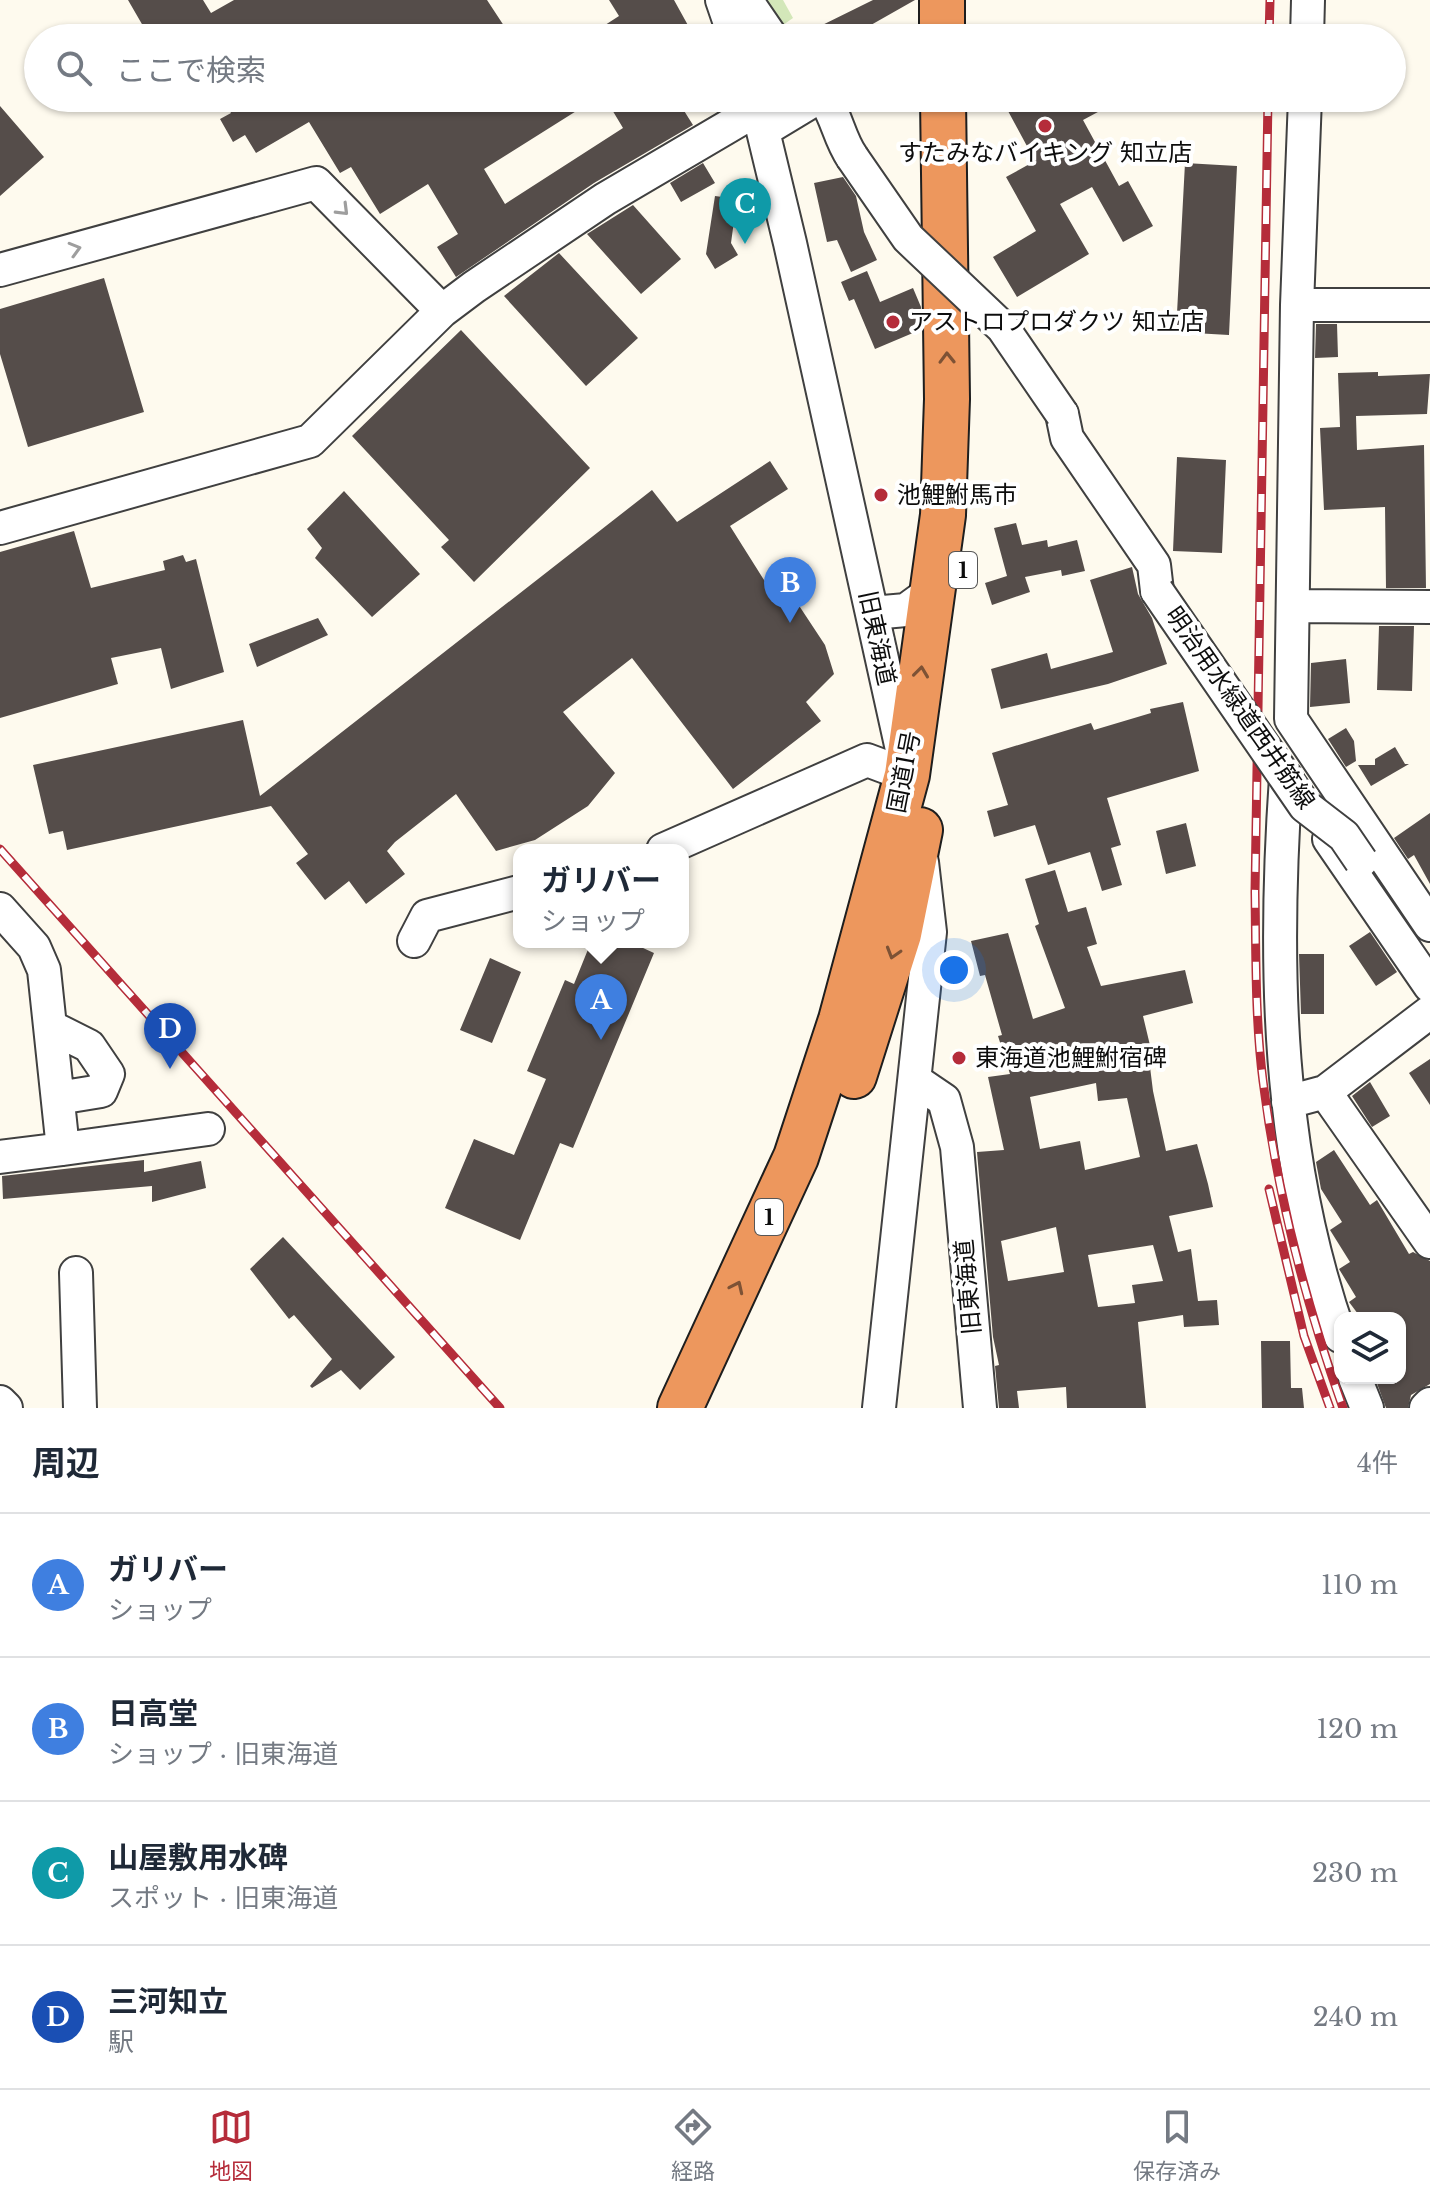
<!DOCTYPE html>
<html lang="ja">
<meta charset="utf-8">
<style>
:root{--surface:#fff;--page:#f2f2f3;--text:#1f2937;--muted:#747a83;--line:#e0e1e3;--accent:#b52c3a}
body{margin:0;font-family:"Libre Baskerville","Noto Sans JP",serif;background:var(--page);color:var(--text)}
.controls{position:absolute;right:24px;bottom:24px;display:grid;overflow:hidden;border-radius:16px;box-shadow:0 2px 6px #0004}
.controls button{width:72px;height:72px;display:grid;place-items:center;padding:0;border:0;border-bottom:2px solid var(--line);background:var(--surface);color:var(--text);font:40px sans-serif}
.you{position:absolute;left:954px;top:970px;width:28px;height:28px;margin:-20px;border:6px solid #fff;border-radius:50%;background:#1a73e8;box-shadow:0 0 0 12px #1a73e833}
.badge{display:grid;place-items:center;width:52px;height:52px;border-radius:50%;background:var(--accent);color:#fff;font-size:26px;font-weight:700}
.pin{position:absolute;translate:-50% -66px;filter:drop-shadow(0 2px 4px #0008)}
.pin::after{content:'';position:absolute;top:42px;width:28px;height:24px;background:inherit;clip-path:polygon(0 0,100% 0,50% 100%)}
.popup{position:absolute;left:513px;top:844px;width:176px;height:104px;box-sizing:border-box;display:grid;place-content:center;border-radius:16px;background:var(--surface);filter:drop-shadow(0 2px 6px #0005);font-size:26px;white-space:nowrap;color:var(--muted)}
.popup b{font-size:30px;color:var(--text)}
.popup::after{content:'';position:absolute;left:50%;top:100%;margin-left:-16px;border:16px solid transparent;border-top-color:var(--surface)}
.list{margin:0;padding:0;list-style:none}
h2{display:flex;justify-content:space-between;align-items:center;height:104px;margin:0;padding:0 32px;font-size:34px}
h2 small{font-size:26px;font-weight:400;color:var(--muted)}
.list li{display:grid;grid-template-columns:52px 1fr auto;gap:24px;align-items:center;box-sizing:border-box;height:144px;padding:0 32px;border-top:2px solid var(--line)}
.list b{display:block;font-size:30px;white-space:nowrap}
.list p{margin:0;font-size:26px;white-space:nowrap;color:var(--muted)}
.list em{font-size:26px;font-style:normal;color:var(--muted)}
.icon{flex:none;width:44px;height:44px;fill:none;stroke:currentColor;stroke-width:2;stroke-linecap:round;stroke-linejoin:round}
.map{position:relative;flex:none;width:1430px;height:1408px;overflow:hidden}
.search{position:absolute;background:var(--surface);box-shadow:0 2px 6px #0004;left:24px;right:24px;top:24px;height:88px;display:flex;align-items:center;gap:20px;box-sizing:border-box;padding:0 28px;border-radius:44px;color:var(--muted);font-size:30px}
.sheet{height:680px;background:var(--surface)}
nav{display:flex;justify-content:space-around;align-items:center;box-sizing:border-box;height:112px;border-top:2px solid var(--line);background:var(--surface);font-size:22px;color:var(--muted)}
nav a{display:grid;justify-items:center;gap:4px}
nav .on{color:var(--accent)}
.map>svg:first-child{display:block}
</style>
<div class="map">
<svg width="1430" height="1408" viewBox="0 0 1430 1408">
<rect width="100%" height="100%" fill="#fefaee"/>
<path fill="#d3e7b9" d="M 734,0 L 783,0 L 793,18 L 773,32 Z"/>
<path fill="#554d4a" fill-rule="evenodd" d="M 128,0 L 203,0 L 211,13 L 234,0 L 487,0 L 512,38 L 190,38 L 183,29 L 168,38 L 150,38 Z
M 609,0 L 674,0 L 695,38 L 585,38 L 619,16 Z
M 873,0 L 915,0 L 848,38 L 796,38 Z
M 222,98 L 471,98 L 477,107 L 490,98 L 597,98 L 484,169 L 505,204 L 623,128 L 605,98 L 676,98 L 693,125 L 594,183 L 456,277 L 437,247 L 458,234 L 428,184 L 380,214 L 351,167 L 340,173 L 309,122 L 256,153 L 245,135 L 233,142 L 220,119 L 231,113 Z
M 1001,98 L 1124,98 L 1083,120 L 1119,186 L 1128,181 L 1153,226 L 1123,242 L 1092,187 L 1060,204 L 1089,254 L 1017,297 L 993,257 L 1036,231 L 1006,177 L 1035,161 Z
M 0,106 L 44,157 L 0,196 Z
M 703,163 L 715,183 L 681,202 L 670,183 Z
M 1185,163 L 1237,166 L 1229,335 L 1176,332 Z
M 843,177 L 856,196 L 864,232 L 877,260 L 851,272 L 837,240 L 827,242 L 814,183 Z
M 715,196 L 737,199 L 731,243 L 738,255 L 715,269 L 706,254 Z
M 633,205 L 681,259 L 641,294 L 587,234 Z
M 559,253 L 638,338 L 586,386 L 504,296 Z
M 867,271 L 880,302 L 913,288 L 921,307 L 920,330 L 875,349 L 854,299 L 849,301 L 841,282 Z
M 104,278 L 144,412 L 28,447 L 0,354 L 0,309 Z
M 1316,324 L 1337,324 L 1338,357 L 1315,358 Z
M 461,330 L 590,468 L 474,582 L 441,547 L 449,540 L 352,436 Z
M 1378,372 L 1378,376 L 1430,374 L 1427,414 L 1356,416 L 1357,450 L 1424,445 L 1426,588 L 1386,588 L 1385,507 L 1324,510 L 1320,428 L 1340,427 L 1338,373 Z
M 1177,457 L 1226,460 L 1222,553 L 1173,551 Z
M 770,461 L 788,489 L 730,526 L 771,591 L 792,578 L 801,593 L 794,598 L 825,645 L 834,674 L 806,702 L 821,721 L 733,789 L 632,658 L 563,712 L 615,773 L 588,806 L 535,840 L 496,851 L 456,794 L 395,842 L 387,851 L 405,874 L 366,904 L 349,881 L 325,900 L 296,863 L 308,854 L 271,806 L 67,850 L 63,831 L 49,834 L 33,765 L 243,720 L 260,796 L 652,490 L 677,522 Z
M 344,491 L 420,574 L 372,617 L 315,558 L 322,548 L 307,529 Z
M 1016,523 L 1022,545 L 1047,540 L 1048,547 L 1077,540 L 1085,571 L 1062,576 L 1061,570 L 1025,577 L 1030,592 L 992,605 L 985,583 L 1007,576 L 994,528 Z
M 74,531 L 91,588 L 165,570 L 163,561 L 183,555 L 186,562 L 196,559 L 224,672 L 171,689 L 161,648 L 111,658 L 118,684 L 0,718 L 0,552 Z
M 1132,567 L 1138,594 L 1152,618 L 1167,664 L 1108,684 L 1001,709 L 991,669 L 1047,653 L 1051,669 L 1113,652 L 1090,580 Z
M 318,618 L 328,635 L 257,667 L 249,644 Z
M 1379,626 L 1414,626 L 1412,691 L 1377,690 Z
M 1346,659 L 1350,703 L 1310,707 L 1311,663 Z
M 1183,702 L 1199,771 L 1107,798 L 1121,845 L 1111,848 L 1122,885 L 1102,891 L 1090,852 L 1048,865 L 1035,825 L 994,837 L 987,811 L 1008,805 L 992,753 L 1091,723 L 1094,730 L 1151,713 L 1150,709 Z
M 1346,728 L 1354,741 L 1356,761 L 1346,767 L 1328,739 Z
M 1395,747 L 1405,764 L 1409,764 L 1371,786 L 1358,765 L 1375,765 L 1375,759 Z
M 1430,813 L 1430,884 L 1414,855 L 1408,859 L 1394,838 Z
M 1186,823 L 1196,866 L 1166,874 L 1156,831 Z
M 1055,870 L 1068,912 L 1086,907 L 1097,944 L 1087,947 L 1101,986 L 1185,970 L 1193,1003 L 1143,1016 L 1153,1058 L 1149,1059 L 1153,1091 L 1166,1151 L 1197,1144 L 1208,1184 L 1213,1207 L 1169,1216 L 1178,1252 L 1191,1249 L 1198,1301 L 1217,1300 L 1219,1325 L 1184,1327 L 1183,1315 L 1138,1322 L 1146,1408 L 1067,1408 L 1066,1387 L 1017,1391 L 1019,1408 L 999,1408 L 995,1366 L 999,1365 L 993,1337 L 977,1152 L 1004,1150 L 988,1077 L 1010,1074 L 998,1036 L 1002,1035 L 985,975 L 980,976 L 971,941 L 1008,933 L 1033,1019 L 1065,1008 L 1035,926 L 1039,924 L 1025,879 ZM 1096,1083 L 1098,1101 L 1127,1098 L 1140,1157 L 1085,1170 L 1080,1141 L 1040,1149 L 1030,1097 ZM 1056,1227 L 1064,1272 L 1008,1281 L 1001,1241 ZM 1153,1245 L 1163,1281 L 1132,1285 L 1135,1303 L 1098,1307 L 1088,1255 Z
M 1370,932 L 1397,972 L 1376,986 L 1349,946 Z
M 591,942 L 630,942 L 654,953 L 573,1148 L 560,1143 L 520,1240 L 445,1208 L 474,1139 L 514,1155 L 546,1079 L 527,1071 L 565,980 L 574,984 Z
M 1299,954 L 1324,954 L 1324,1014 L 1301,1014 Z
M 490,958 L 521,972 L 492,1043 L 460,1030 Z
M 1430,1059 L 1430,1105 L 1409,1073 Z
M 1370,1082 L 1390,1116 L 1372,1127 L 1352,1096 Z
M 1334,1150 L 1370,1205 L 1377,1200 L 1409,1254 L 1413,1252 L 1430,1261 L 1430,1384 L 1411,1395 L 1408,1408 L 1386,1408 L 1375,1378 L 1400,1378 L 1400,1318 L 1361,1318 L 1349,1302 L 1356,1297 L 1339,1269 L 1350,1262 L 1330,1230 L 1342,1222 L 1321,1189 L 1316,1162 Z
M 144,1160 L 144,1172 L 201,1161 L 206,1188 L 152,1202 L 152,1186 L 3,1199 L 2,1176 Z
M 283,1237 L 395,1357 L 360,1390 L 341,1370 L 312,1388 L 310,1386 L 332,1359 L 294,1315 L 289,1319 L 250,1269 Z
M 1261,1341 L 1290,1341 L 1291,1388 L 1302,1388 L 1304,1408 L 1262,1408 Z"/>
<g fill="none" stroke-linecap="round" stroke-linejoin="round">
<g stroke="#404040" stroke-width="36">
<path id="minor" d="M 722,0 L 735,38
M 746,0 L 772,38
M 1307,38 L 1308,0
M 755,98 L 790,243 L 903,754
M 824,98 C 837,117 839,138 852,157
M 1305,98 L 1297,305 L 1291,719 L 1430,925
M 764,130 L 817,98
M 0,270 L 316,183 L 442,311
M 1297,305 L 1430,305
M 1062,414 L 1067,438 L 1154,565 L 1157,591
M 0,528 L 310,441 L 442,311 L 474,287 L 605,199 L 758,109
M 1293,606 L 1430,607
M 872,613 L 906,610 L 932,591
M 1286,777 C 1273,964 1277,1158 1340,1336
M 1329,839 L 1430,986
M 663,850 L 867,760 L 907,775
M 0,909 L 34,947 L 44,970 L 63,1149 L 0,1157
M 414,941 L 427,916 L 519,892
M 53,1028 L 89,1046 L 108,1074 L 101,1091 L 58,1098
M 916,1081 L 944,1100 L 957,1147 L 980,1408
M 1325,1092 L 1430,1012
M 1288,1102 L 1325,1092 L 1430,1242
M 63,1149 L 208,1129
M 76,1273 L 80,1408
M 1355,1378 L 1367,1408
M 0,1402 L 6,1408
M 879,1408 L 930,932 L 922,862
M 1426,1408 L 1430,1404"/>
</g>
<g stroke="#1e1e1e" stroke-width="48">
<path id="highway" d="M 942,0 L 942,38
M 854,1076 L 899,934 L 920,830
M 680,1408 L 796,1157 L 841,1020 L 907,775 L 943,515 L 947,399 L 943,98"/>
</g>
<use href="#minor" stroke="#fff" stroke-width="32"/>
<use href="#highway" stroke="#ed975d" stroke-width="44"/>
<g stroke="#b52c3a" stroke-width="9">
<path id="rail" d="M 1269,38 L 1270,0
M 1268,98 L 1255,892 C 1256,954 1255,1019 1263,1081 C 1277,1194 1305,1301 1343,1408
M 0,849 L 500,1408
M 1269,1189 L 1304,1336 L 1330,1408"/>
</g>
<use href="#rail" stroke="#fff" stroke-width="6" stroke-dasharray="18" stroke-linecap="butt"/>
<g stroke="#404040" stroke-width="36" stroke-linecap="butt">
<path id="minor-bridge" d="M 852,157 L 908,238 L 1003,328 L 1062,414
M 1157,591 L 1305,806 L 1344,836 L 1361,861"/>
</g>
<use href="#minor-bridge" stroke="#fff" stroke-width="32"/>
</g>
<defs><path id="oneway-chevron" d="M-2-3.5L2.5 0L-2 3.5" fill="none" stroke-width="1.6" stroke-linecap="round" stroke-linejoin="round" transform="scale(2)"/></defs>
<g stroke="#9e9e9e">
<use href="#oneway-chevron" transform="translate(343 210) rotate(45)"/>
<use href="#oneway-chevron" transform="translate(75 249) rotate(-16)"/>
</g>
<g stroke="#7d5235">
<use href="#oneway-chevron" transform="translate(947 358) rotate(-91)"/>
<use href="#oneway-chevron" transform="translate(921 672) rotate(-83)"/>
<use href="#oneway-chevron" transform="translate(893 953) rotate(107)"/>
<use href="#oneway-chevron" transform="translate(737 1287) rotate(-65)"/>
</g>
<g fill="#b52c3a" stroke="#fff" stroke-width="3">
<circle cx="1045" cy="126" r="8"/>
<circle cx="893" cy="322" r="8"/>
<circle cx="881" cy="495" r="8"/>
<circle cx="959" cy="1058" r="8"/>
</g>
<g text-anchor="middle" stroke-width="8" stroke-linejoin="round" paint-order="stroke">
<g fill="#fff" stroke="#565656" stroke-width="2">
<rect x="949" y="552" width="28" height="36" rx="6"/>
<rect x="755" y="1199" width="28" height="36" rx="6"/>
</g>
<g font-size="22" font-weight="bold" fill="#0d0d0d">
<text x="963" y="578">1</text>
<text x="769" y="1225">1</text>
</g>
<g font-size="24" fill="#0d0d0d" stroke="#fff" text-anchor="start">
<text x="1045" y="161" text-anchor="middle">すたみなバイキング 知立店</text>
<text x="909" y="330">アストロプロダクツ 知立店</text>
<text x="897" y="503">池鯉鮒馬市</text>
<text x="975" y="1066">東海道池鯉鮒宿碑</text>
</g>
<g font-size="24" fill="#0d0d0d" stroke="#fff">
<text transform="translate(877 638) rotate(78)" y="8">旧東海道</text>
<text transform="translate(1240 708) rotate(55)" y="8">明治用水緑道西井筋線</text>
<text transform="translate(904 772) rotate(-79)" y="8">国道1号</text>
<text transform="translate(968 1287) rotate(-95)" y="8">旧東海道</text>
</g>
</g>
</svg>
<div class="controls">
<button><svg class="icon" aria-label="layers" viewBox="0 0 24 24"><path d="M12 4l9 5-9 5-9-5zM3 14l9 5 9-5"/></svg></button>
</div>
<div class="you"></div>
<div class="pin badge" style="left:601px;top:1040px;background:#3f7fe0">A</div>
<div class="popup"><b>ガリバー</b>ショップ</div>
<div class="pin badge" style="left:790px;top:623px;background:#3f7fe0">B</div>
<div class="pin badge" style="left:745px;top:244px;background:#0f9aa8">C</div>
<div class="pin badge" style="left:170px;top:1069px;background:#1a4fb4">D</div>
<div class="search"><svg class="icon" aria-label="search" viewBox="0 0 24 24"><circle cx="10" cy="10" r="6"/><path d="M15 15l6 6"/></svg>ここで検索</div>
</div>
<section class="sheet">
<h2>周辺<small>4件</small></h2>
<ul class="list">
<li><span class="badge" style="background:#3f7fe0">A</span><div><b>ガリバー</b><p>ショップ</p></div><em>110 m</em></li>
<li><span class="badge" style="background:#3f7fe0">B</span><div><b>日高堂</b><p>ショップ · 旧東海道</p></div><em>120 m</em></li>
<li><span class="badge" style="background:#0f9aa8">C</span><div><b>山屋敷用水碑</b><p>スポット · 旧東海道</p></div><em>230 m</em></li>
<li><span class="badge" style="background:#1a4fb4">D</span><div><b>三河知立</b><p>駅</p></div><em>240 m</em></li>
</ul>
</section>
<nav>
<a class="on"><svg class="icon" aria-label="map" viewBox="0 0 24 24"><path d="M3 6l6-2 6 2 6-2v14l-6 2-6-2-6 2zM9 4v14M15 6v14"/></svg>地図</a>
<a><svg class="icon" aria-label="directions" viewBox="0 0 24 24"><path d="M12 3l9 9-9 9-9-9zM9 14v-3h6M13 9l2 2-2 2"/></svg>経路</a>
<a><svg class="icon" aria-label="saved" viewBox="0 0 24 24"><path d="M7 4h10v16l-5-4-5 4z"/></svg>保存済み</a>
</nav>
